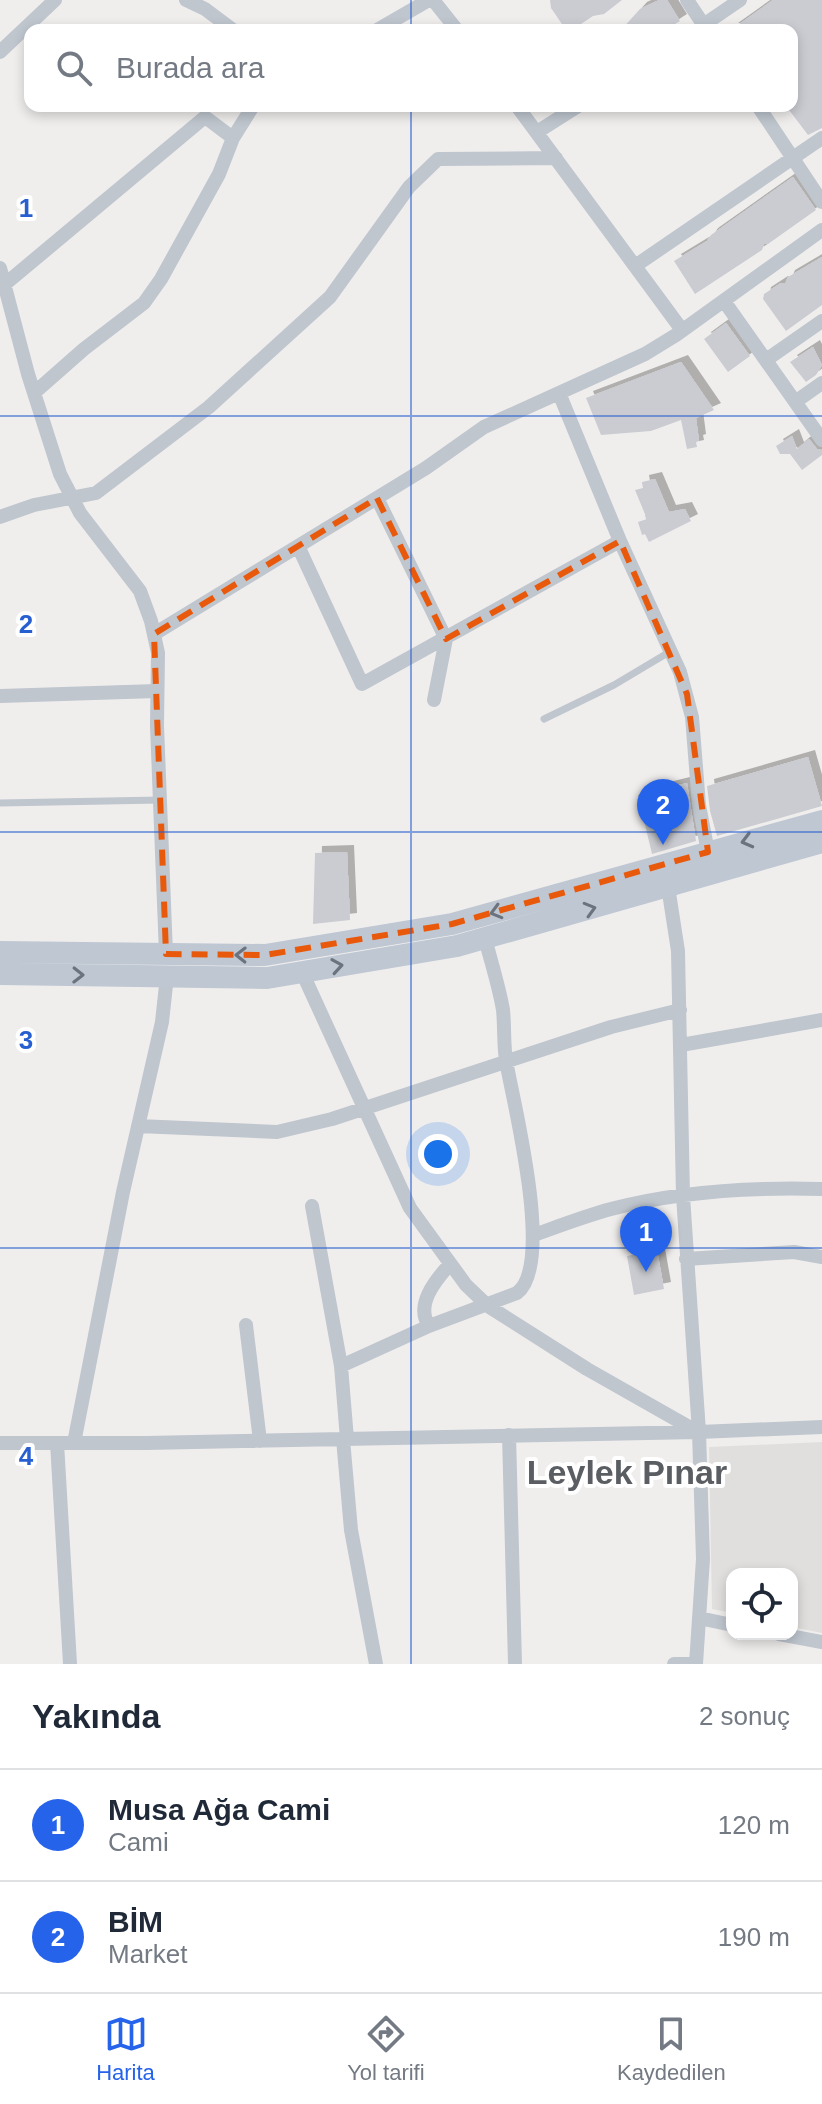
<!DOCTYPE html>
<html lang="tr">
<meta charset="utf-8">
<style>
:root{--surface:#fff;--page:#f6f6f7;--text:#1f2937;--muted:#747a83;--line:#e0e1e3;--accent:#2563eb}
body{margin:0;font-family:Helvetica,sans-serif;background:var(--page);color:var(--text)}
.controls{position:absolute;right:24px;bottom:24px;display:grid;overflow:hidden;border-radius:16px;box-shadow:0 4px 12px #0003}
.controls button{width:72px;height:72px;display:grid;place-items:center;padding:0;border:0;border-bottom:2px solid var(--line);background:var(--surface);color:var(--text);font:40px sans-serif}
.you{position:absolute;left:438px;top:1154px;width:28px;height:28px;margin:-20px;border:6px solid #fff;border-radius:50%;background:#1a73e8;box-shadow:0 0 0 12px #1a73e833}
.badge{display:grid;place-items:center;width:52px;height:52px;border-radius:50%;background:var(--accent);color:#fff;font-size:26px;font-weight:700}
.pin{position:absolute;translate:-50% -66px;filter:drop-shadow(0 2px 4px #0008)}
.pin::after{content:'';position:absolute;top:42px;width:28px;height:24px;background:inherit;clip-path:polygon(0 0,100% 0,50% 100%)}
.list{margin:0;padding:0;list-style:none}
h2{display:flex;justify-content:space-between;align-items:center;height:104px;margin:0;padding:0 32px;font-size:34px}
h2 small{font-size:26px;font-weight:400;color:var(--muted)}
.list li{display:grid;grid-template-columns:52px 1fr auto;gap:24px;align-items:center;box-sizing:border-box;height:112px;padding:0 32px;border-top:2px solid var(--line)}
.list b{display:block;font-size:30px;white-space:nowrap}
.list p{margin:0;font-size:26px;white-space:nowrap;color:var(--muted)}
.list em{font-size:26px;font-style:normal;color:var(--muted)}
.icon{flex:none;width:44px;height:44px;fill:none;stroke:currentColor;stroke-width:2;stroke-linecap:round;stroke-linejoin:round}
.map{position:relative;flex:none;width:822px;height:1664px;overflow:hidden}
.search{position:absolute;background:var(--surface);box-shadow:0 4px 12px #0003;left:24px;right:24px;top:24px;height:88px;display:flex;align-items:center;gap:20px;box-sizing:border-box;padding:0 28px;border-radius:16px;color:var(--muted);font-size:30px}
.sheet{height:328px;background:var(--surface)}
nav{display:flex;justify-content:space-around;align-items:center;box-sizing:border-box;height:112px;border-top:2px solid var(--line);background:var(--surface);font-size:22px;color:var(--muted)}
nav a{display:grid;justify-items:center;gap:4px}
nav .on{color:var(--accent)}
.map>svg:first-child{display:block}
</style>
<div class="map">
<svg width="822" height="1664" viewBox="0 0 822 1664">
<defs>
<filter id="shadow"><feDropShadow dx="7" dy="-7" stdDeviation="0" flood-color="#0004"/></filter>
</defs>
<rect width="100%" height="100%" fill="#f0eeed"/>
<path fill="#e1dfde" d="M 822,1442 L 822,1633 L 792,1627 L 792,1574 L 732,1574 L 732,1613 L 712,1609 L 709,1447 Z"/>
<path fill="#caccd2" filter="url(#shadow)" d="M 550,0 L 622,0 L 604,14 L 593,16 L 572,30 L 566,30 L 551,8 Z
M 659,0 L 667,0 L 680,21 L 666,30 L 621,30 L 640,9 Z
M 773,0 L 822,0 L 822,128 L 808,135 L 786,106 L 792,106 L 792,30 L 731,30 Z
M 793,177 L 816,210 L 768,244 L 764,244 L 762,250 L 695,294 L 674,261 L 707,241 L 711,235 Z
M 822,257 L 822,305 L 786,331 L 763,299 L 764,294 L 781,283 L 785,284 L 788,277 Z
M 726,323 L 750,356 L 728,372 L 704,339 Z
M 813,347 L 822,365 L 816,375 L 806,382 L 790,362 Z
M 681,362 L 714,410 L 696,418 L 699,441 L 696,442 L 697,447 L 687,449 L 681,420 L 651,431 L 601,435 L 586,398 Z
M 792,436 L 797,449 L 809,439 L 817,449 L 822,450 L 822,455 L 802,470 L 790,454 L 780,454 L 776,446 Z
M 655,479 L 669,512 L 685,509 L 691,521 L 649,542 L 645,534 L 642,535 L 638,522 L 647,519 L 635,490 L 643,488 L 642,482 Z
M 808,757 L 822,806 L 717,836 L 710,811 L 707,786 Z
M 687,783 L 696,841 L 652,854 L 638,795 Z
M 347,852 L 350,920 L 313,924 L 315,853 Z
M 657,1250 L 664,1289 L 634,1295 L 627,1256 Z"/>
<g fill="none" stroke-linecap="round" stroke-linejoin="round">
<path stroke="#bfc6ce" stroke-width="7" d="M 544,719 L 614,685 L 671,651
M 0,803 L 160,800"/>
<path stroke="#bfc6ce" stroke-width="14" d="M 186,0 L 205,9 L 233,30
M 433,0 L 457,30
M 687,0 L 707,30
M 377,30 L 429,0
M 696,30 L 740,0
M 0,52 L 55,0
M 517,106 L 682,330
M 758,106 L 822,202
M 537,132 L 578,106
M 635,266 L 822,138
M 0,268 L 28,374 L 60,474 L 80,513 L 140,591 L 151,621 L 158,653 L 157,726 L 166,954
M 4,285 L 205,117 L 233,138 L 253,106
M 724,301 L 822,440
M 766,360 L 822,321
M 34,393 L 84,349 L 144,303 L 161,279 L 219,174 L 233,138
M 559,393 L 620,541 L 680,672 L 692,717 L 699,805 L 708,852
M 795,402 L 822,383
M 377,498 L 446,639 L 434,700
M 0,517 L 34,505 L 96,493 L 209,407 L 330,297 L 409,187 L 438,159 L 556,158
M 298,546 L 362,684 L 620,541
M 154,634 L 426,468 L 484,427 L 645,354 L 676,335 L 822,230
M 0,696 L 157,691
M 667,880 L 678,951 L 683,1196 L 699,1432 L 703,1559 L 696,1664
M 302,972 L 410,1208 L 466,1285 L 488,1306 L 587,1369 L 698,1432
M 681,1045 L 822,1020
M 138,1126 L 277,1132 L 332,1119 L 611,1027 L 680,1010
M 312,1206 L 341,1366 L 347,1439
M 534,1235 C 559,1226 585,1216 611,1209 C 679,1191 752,1187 822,1189
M 686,1259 L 794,1252 L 822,1257
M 246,1325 L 260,1441
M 429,1326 C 415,1305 435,1281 449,1265
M 341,1366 L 429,1326 L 517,1293 C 554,1265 515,1109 507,1066 C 503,1048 505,1029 503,1010 C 499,986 491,962 485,938
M 509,1435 L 515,1664
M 343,1439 L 351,1530 L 376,1664
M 0,1443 L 146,1443 L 699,1432 L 822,1427
M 57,1443 L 70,1664
M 74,1443 L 123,1192 L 162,1022 L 167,976
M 699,1618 L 732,1625
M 779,1634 L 822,1642
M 674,1664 L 696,1664"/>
<path stroke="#bfc7d3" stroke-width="22" d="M 0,952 L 265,955 L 452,924 L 822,821
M 0,974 L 267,978 L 457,946 L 822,842"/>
</g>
<defs><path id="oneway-chevron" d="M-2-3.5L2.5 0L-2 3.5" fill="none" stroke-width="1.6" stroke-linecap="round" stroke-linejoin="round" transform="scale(2)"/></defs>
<g stroke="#6b737e">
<use href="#oneway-chevron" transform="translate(747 841) rotate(165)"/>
<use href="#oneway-chevron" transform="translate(590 909) rotate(-16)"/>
<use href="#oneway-chevron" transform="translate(496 912) rotate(164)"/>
<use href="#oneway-chevron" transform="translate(241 955) rotate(-179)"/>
<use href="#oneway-chevron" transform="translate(337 966) rotate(-9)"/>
<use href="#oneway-chevron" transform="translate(78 975) rotate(1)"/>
</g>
<path fill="none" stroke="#e8590c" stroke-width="6" stroke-dasharray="16 10" stroke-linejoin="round" d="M 377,498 L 446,639 L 620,541 L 687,694 L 708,852 L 452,924 L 265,955 L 166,954 L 154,634 Z"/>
<path fill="none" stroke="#275fd0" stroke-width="2" stroke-opacity="0.55" d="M 411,0 L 411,30M 411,106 L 411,1664M 0,416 L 822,416M 0,832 L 822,832M 0,1248 L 822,1248"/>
<g text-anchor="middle" stroke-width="8" stroke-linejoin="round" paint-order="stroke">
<g font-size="34" font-weight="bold" fill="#5a5d62" stroke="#fff">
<text x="627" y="1484">Leylek Pınar</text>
</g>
</g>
<g font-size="26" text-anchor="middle" font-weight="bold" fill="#275fd0" stroke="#fff" stroke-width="8" stroke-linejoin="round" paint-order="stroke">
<text x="26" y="217">1</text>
<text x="26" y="633">2</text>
<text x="26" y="1049">3</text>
<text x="26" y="1465">4</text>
</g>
</svg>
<div class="controls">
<button><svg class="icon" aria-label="locate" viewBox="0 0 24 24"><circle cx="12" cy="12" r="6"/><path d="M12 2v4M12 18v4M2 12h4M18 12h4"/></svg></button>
</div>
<div class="you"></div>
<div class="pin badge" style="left:646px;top:1272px">1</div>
<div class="pin badge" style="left:663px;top:845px">2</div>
<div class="search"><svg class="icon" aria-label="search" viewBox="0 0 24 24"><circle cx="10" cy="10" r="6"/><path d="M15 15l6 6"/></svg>Burada ara</div>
</div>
<section class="sheet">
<h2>Yakında<small>2 sonuç</small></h2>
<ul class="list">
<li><span class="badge">1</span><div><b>Musa Ağa Cami</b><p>Cami</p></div><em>120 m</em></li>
<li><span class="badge">2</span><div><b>BİM</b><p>Market</p></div><em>190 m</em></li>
</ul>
</section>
<nav>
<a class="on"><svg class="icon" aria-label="map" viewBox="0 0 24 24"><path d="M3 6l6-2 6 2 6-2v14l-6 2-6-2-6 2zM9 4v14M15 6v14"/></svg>Harita</a>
<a><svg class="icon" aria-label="directions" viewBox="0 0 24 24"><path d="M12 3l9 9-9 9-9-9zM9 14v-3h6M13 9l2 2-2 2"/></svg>Yol tarifi</a>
<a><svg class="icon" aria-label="saved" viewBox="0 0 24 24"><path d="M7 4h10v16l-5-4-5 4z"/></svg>Kaydedilen</a>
</nav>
